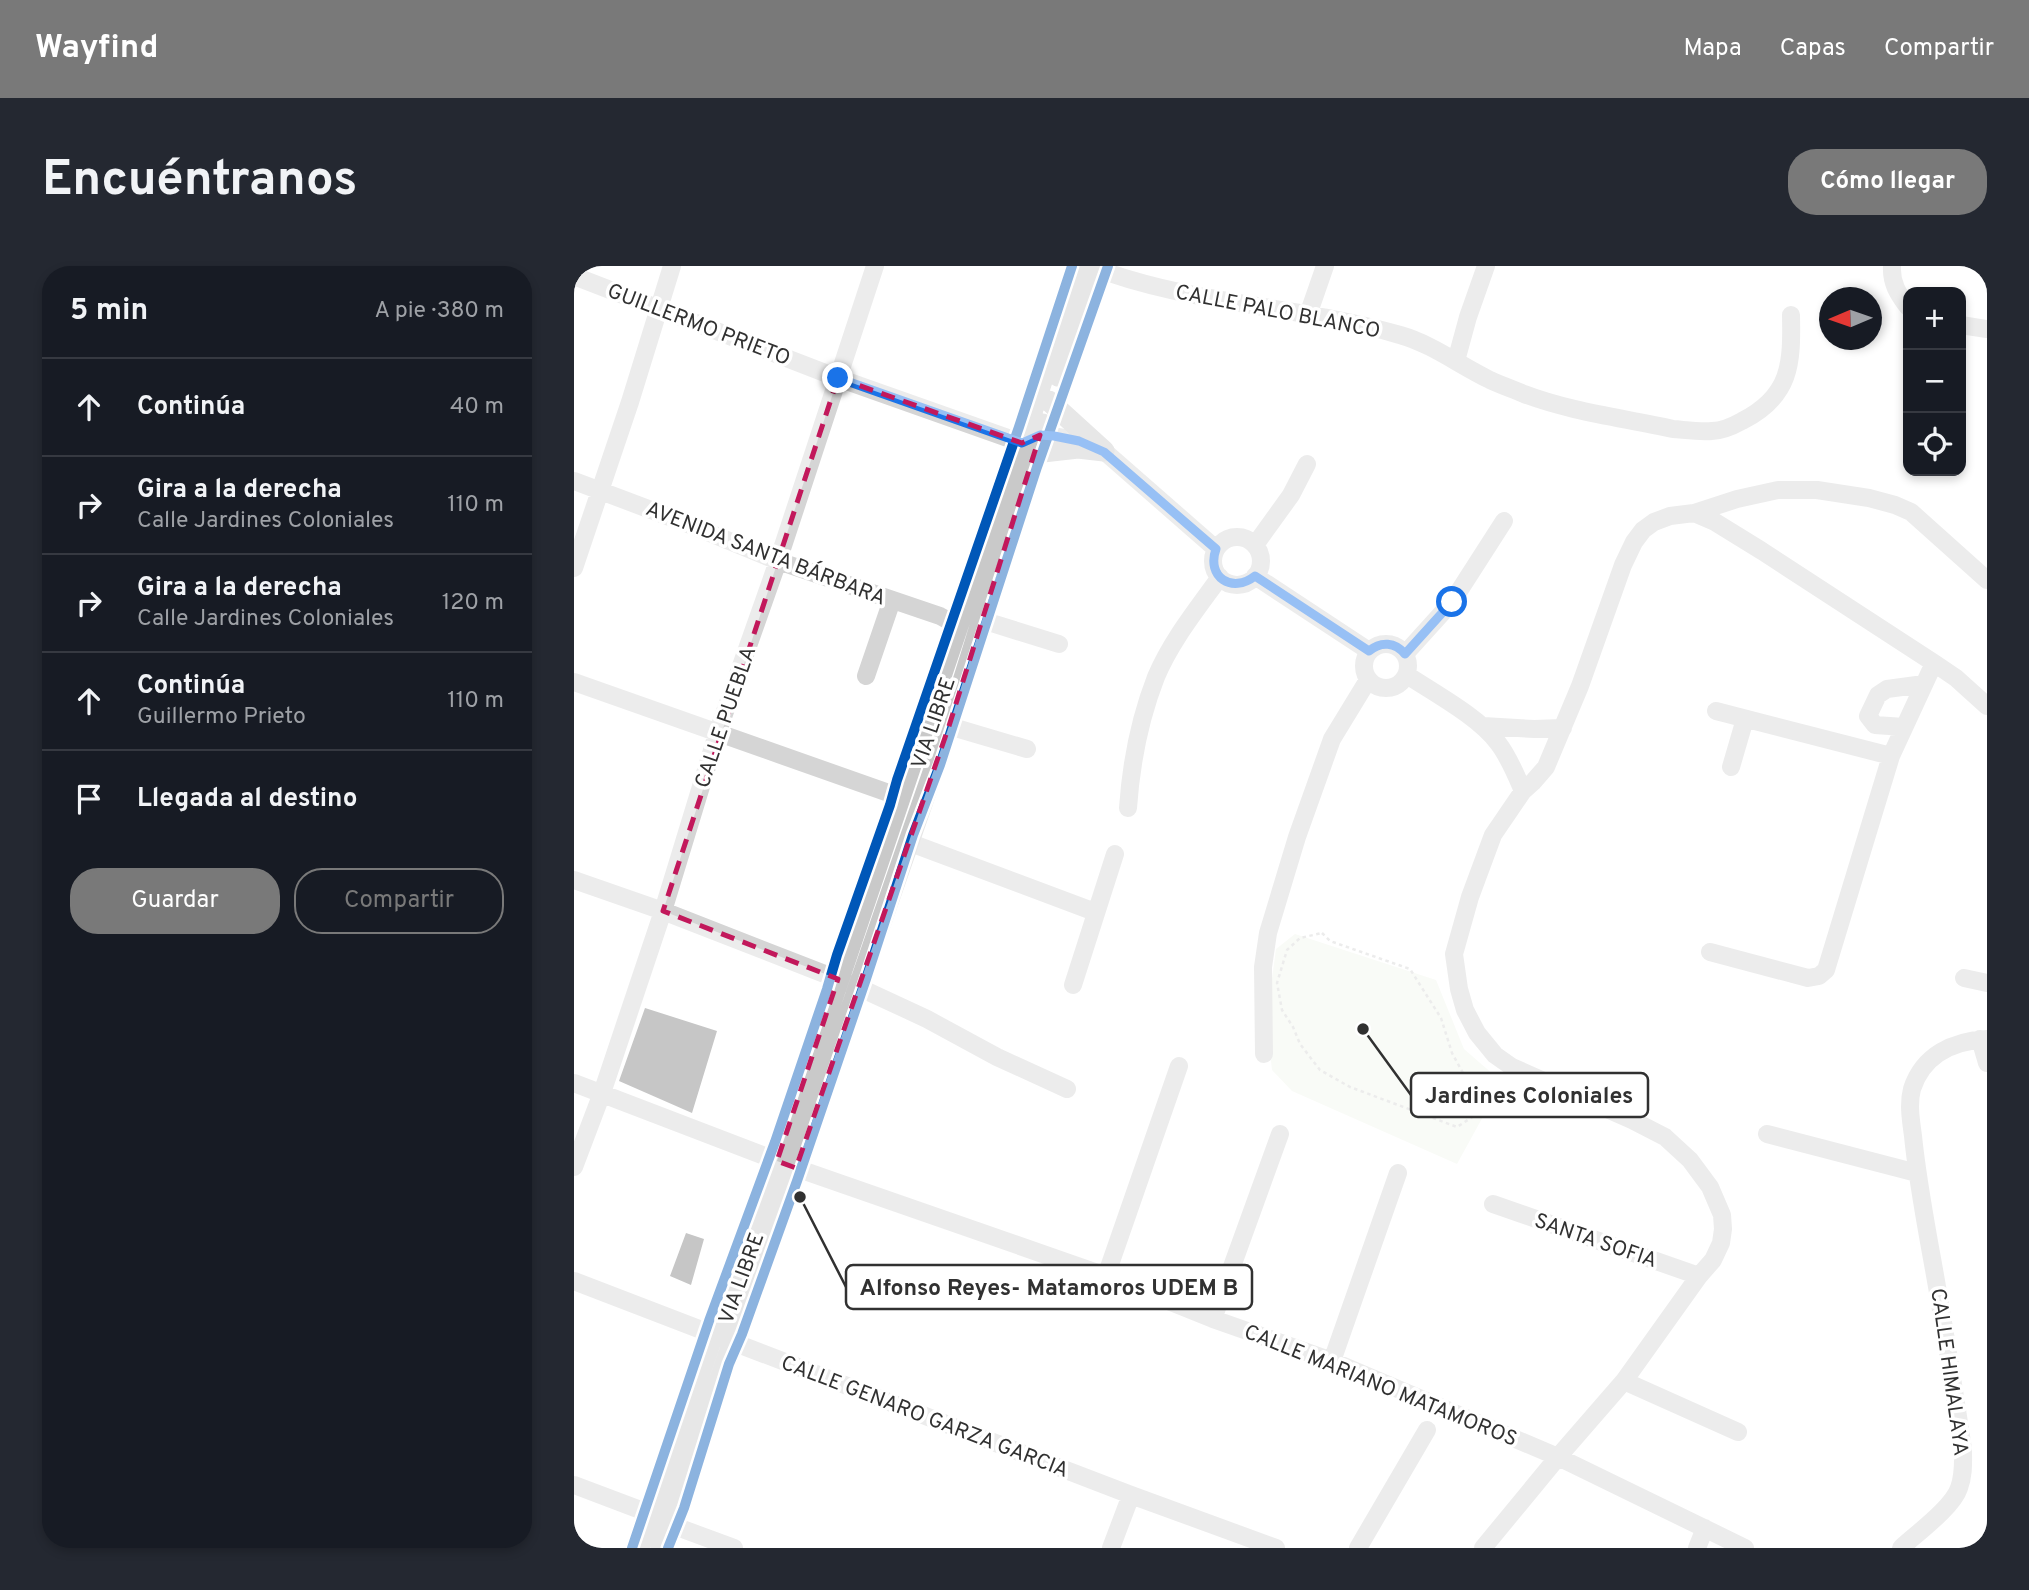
<!DOCTYPE html>
<html lang="es">
<meta charset="utf-8">
<style>
:root{--surface:#171b24;--page:#242831;--text:#f1f3f6;--muted:#9ea1a6;--line:#363941;--accent:#797979}
body{margin:0;font-family:Overpass,sans-serif;background:var(--page);color:var(--text)}
.controls{position:absolute;right:21px;top:21px;display:grid;overflow:hidden;border-radius:14px;box-shadow:0 4px 10px #0003}
.controls button{width:63px;height:63px;display:grid;place-items:center;padding:0;border:0;border-bottom:2px solid var(--line);background:var(--surface);color:var(--text);font:35px sans-serif}
.compass{position:absolute;left:1245px;top:21px;width:63px;height:63px;border-radius:50%;background:var(--surface);box-shadow:0 4px 10px #0003;rotate:268deg}
.stop{position:absolute;width:21px;height:21px;margin:-16px;border:5px solid #1a73e8;border-radius:50%;background:#fff}
.stop.end{background:#1a73e8;border-color:#fff;box-shadow:0 2px 7px #0008}
.list{margin:0;padding:0;list-style:none}
h2{display:flex;justify-content:space-between;align-items:center;height:91px;margin:0;padding:0 28px;font-size:30px}
h2 small{font-size:23px;font-weight:400;color:var(--muted)}
.list li{display:grid;grid-template-columns:46px 1fr auto;gap:21px;align-items:center;box-sizing:border-box;height:98px;padding:0 28px;border-top:2px solid var(--line)}
.list b{display:block;font-size:26px;white-space:nowrap}
.list p{margin:0;font-size:23px;white-space:nowrap;color:var(--muted)}
.list em{font-size:23px;font-style:normal;color:var(--muted)}
.actions{display:flex;gap:14px;padding:21px 28px}
.actions a{flex:1;padding:16px 0;border:2px solid var(--accent);border-radius:28px;text-align:center;font-size:24px;color:var(--accent)}
.actions .main{background:var(--accent);color:#fff}
.icon{flex:none;width:38px;height:38px;fill:none;stroke:currentColor;stroke-width:2;stroke-linecap:round;stroke-linejoin:round}
.map{position:relative;flex:none;width:1413px;height:1282px;overflow:hidden;border-radius:28px}
header{display:flex;align-items:center;gap:42px;box-sizing:border-box;height:98px;padding:0 35px;background:var(--accent);color:#fff}
header strong{font-size:33px}
nav{display:flex;gap:38px;margin-inline-start:auto;font-size:24px}
.intro{display:flex;align-items:center;justify-content:space-between;box-sizing:border-box;height:168px;padding:0 42px}
h1{margin:0;font-size:49px}
.button{padding:18px 32px;border-radius:28px;background:var(--accent);color:#fff;font-size:24px;font-weight:700}
main{display:flex;gap:42px;padding:0 42px}
aside{flex:1;background:var(--surface);border-radius:28px;box-shadow:0 4px 10px #0003}
.map>svg:first-child{display:block}
</style>
<header>
<strong>Wayfind</strong>
<nav><a>Mapa</a><a>Capas</a><a>Compartir</a></nav>
</header>
<div class="intro"><h1>Encuéntranos</h1><a class="button">Cómo llegar</a></div>
<main>
<aside>
<h2>5 min<small>A pie · 380 m</small></h2>
<ul class="list">
<li><svg class="icon" aria-label="ahead" viewBox="0 0 24 24"><path d="M12 20V5M6 11l6-6 6 6"/></svg><div><b>Continúa</b></div><em>40 m</em></li>
<li><svg class="icon" aria-label="right" viewBox="0 0 24 24"><path d="M7 20v-9h11M14 6l5 5-5 5"/></svg><div><b>Gira a la derecha</b><p>Calle Jardines Coloniales</p></div><em>110 m</em></li>
<li><svg class="icon" aria-label="right" viewBox="0 0 24 24"><path d="M7 20v-9h11M14 6l5 5-5 5"/></svg><div><b>Gira a la derecha</b><p>Calle Jardines Coloniales</p></div><em>120 m</em></li>
<li><svg class="icon" aria-label="ahead" viewBox="0 0 24 24"><path d="M12 20V5M6 11l6-6 6 6"/></svg><div><b>Continúa</b><p>Guillermo Prieto</p></div><em>110 m</em></li>
<li><svg class="icon" aria-label="arrive" viewBox="0 0 24 24"><path d="M6 21V4h12l-3 4 3 4H6"/></svg><div><b>Llegada al destino</b></div></li>
</ul>
<div class="actions"><a class="main">Guardar</a><a>Compartir</a></div>
</aside>
<div class="map">
<svg width="1413" height="1282" viewBox="0 0 1413 1282">
<rect width="100%" height="100%" fill="#fff"/>
<path fill="#f2f6ed" d="M 721,668 L 862,714 L 890,783 L 928,816 L 883,898 L 718,825 L 698,804 L 696,787 L 694,743 L 702,683 Z"/>
<path fill="#808080" d="M 71,742 L 143,765 L 118,847 L 45,815 Z
M 112,967 L 130,973 L 117,1019 L 96,1010 Z"/>
<g fill="none" stroke-linecap="round" stroke-linejoin="round">
<path stroke="#d5d5d5" stroke-width="2.5" stroke-dasharray="3.5 3.5" stroke-linecap="butt" d="M 748,667 L 756,675 L 836,703 L 867,752 L 878,787 L 889,807 L 905,818 L 900,850 L 883,861 L 776,821 L 746,804 L 726,778 L 719,761 L 708,744 L 703,717 L 713,684 L 726,672 Z"/>
<path stroke="#d5d5d5" stroke-width="18" d="M 516,0 C 615,39 724,39 826,69 C 858,78 885,99 916,114 C 927,119 938,123 950,128 C 997,146 1050,152 1099,163 C 1112,164 1125,166 1138,165 C 1149,165 1159,160 1168,155 C 1217,130 1218,98 1217,49
M 1318,0 C 1317,17 1324,28 1334,41
M 0,10 L 264,112 L 448,177 L 466,169 L 480,170 L 505,175 L 530,185 L 642,283
M 734,49 L 751,0
M 1387,59 L 1413,63
M 882,95 L 894,51 L 912,0
M 0,215 L 109,256 L 204,295 L 366,350 L 384,360
M 1120,247 L 1141,256 L 1188,285 L 1360,397 L 1382,412 L 1413,440
M639 295a24 24 0 1 1 48 0a24 24 0 1 1-48 0Z
M 681,279 L 717,229 L 733,198
M 0,302 L 56,136 L 98,0
M 681,310 L 795,385
M 408,354 L 485,378
M790 400a22 22 0 1 1 44 0a22 22 0 1 1-44 0Z
M 831,388 L 878,336 L 930,255
M 833,409 C 860,427 905,451 924,477 C 935,491 942,509 949,525
M 292,410 L 318,334
M 0,416 L 326,531
M 1142,445 L 1317,490
M 375,460 L 453,483
M 909,460 L 960,463 L 989,462
M 1330,461 L 1301,459 L 1294,450 L 1304,429 L 1313,423 L 1350,418
M 1157,501 L 1171,453
M 554,542 C 557,498 566,452 582,411 C 597,375 623,343 646,311
M 334,576 L 521,646
M 0,614 L 89,645 L 284,721 L 353,753 L 423,791 L 493,823
M 1136,686 L 1234,712 L 1245,710 L 1252,704 L 1317,490 L 1360,397
M 1390,712 L 1413,717
M 499,719 L 541,588
M 1406,773 L 1413,797
M 690,788 L 689,701 L 694,667 L 723,571 L 758,473 L 794,414
M 0,817 L 222,902 L 532,1010 L 639,1053 L 758,1095 L 984,1191 L 1171,1282
M 1193,868 L 1343,907
M 0,901 L 28,827 L 89,645 L 143,468 L 204,295 L 301,0
M 919,938 L 1125,1010
M 532,1010 L 605,800
M 0,1015 L 557,1229 L 702,1282
M 639,1053 L 706,868
M 758,1095 L 824,907
M 1050,1115 L 1164,1166
M 0,1219 L 77,1248
M 95,1258 L 160,1282
M 537,1282 L 557,1229
M 784,1282 L 853,1164
M 909,1282 L 984,1191 L 1050,1115 L 1125,1010 L 1139,994 L 1147,977 L 1149,963 L 1148,949 L 1136,921 L 1116,894 L 1091,871 L 1058,854 L 938,801 L 921,789 L 903,767 L 891,744 L 885,723 L 880,688 L 896,631 L 919,569 L 949,525 L 959,516 L 972,501 L 1006,420 L 1049,299 L 1060,276 L 1069,264 L 1080,256 L 1096,250 L 1120,247 L 1163,233 L 1204,224 L 1243,224 L 1295,232 L 1321,239 L 1337,246 L 1413,314
M 1123,1282 L 1131,1262
M 1327,1282 C 1342,1268 1379,1241 1385,1222 C 1390,1209 1389,1196 1389,1183 C 1379,1117 1369,1052 1357,987 C 1350,948 1343,910 1339,870 C 1337,855 1334,838 1338,823 C 1349,789 1379,775 1413,773"/>
<path stroke="#c9c9c9" stroke-width="21" d="M 484,110 L 523,0
M 475,135 L 530,185
M 460,187 L 504,182 L 530,185
M 65,1282 L 139,1069 L 209,879 L 384,360 L 448,177 L 505,0
M 87,1282 L 190,987 L 222,902 L 375,460 L 469,158"/>
<g stroke="#fff" stroke-width="15">
<path id="cycleway" d="M 58,1282 L 135,1055 L 201,876 L 253,723 L 263,689 L 316,539 L 323,514 L 445,161 L 498,0
M 94,1282 L 110,1242 L 155,1098 L 168,1068 L 223,915 L 292,713 L 339,569 L 366,499 L 463,201 L 534,0"/>
</g>
<use href="#cycleway" stroke="#0057b8" stroke-width="10"/>
</g>
<g fill="none" stroke-linecap="round" stroke-linejoin="round">
<path stroke="#1a73e8" stroke-width="9" d="M 264,112 L 448,177 L 466,169 L 480,170 L 505,175 L 530,186 L 642,283 C 632,311 658,328 681,310 L 795,385 C 807,375 821,376 831,388 L 878,336"/>
</g>
<path d="M0 0H1413V1282H0ZM 264,112 L 448,177 L 466,169 L 375,460 L 222,902 L 203,895 L 264,713 L 89,645 Z" fill="#fff" fill-opacity=".55" fill-rule="evenodd"/>
<path fill="none" stroke="#c2185b" stroke-width="5" stroke-dasharray="14 9" stroke-linejoin="round" d="M 264,112 L 448,177 L 466,169 L 375,460 L 222,902 L 203,895 L 264,713 L 89,645 Z"/>
<g text-anchor="middle" stroke-width="7" stroke-linejoin="round" paint-order="stroke">
<g font-size="21" fill="#313131" stroke="#fff">
<text transform="translate(704 45) rotate(11)" y="7">CALLE PALO BLANCO</text>
<text transform="translate(125 58) rotate(21)" y="7">GUILLERMO PRIETO</text>
<text transform="translate(192 287) rotate(21)" y="7">AVENIDA SANTA BÁRBARA</text>
<text transform="translate(151 451) rotate(-71)" y="7">CALLE PUEBLA</text>
<text transform="translate(359 457) rotate(-71)" y="7">VIA LIBRE</text>
<text transform="translate(1022 974) rotate(19)" y="7">SANTA SOFIA</text>
<text transform="translate(167 1012) rotate(-70)" y="7">VIA LIBRE</text>
<text transform="translate(1376 1106) rotate(82)" y="7">CALLE HIMALAYA</text>
<text transform="translate(807 1119) rotate(22)" y="7">CALLE MARIANO MATAMOROS</text>
<text transform="translate(351 1150) rotate(21)" y="7">CALLE GENARO GARZA GARCIA</text>
</g>
</g>
<path fill="none" stroke="#313131" stroke-width="2.5" d="M789 763L837 829M226 931L272 1021"/>
<g fill="#313131" stroke="#fff" stroke-width="2.5">
<circle cx="789" cy="763" r="7"/>
<circle cx="226" cy="931" r="7"/>
</g>
<g fill="#fff" stroke="#313131" stroke-width="2.5">
<rect x="837" y="807" width="237" height="44" rx="7"/>
<rect x="272" y="999" width="406" height="44" rx="7"/>
</g>
<g font-size="23" text-anchor="middle" font-weight="bold" fill="#313131">
<text x="955" y="837">Jardines Coloniales</text>
<text x="475" y="1029">Alfonso Reyes- Matamoros UDEM B</text>
</g>
</svg>
<div class="controls">
<button>+</button>
<button>−</button>
<button><svg class="icon" aria-label="locate" viewBox="0 0 24 24"><circle cx="12" cy="12" r="6"/><path d="M12 2v4M12 18v4M2 12h4M18 12h4"/></svg></button>
</div>
<svg class="compass" viewBox="-18 -18 36 36"><path d="M0-13l5 13h-10z" fill="#e53935"/><path d="M0 13l5-13h-10z" fill="#9ea1a6"/></svg>
<div class="stop" style="left:878px;top:336px"></div>
<div class="stop end" style="left:264px;top:112px"></div>
</div>
</main>
